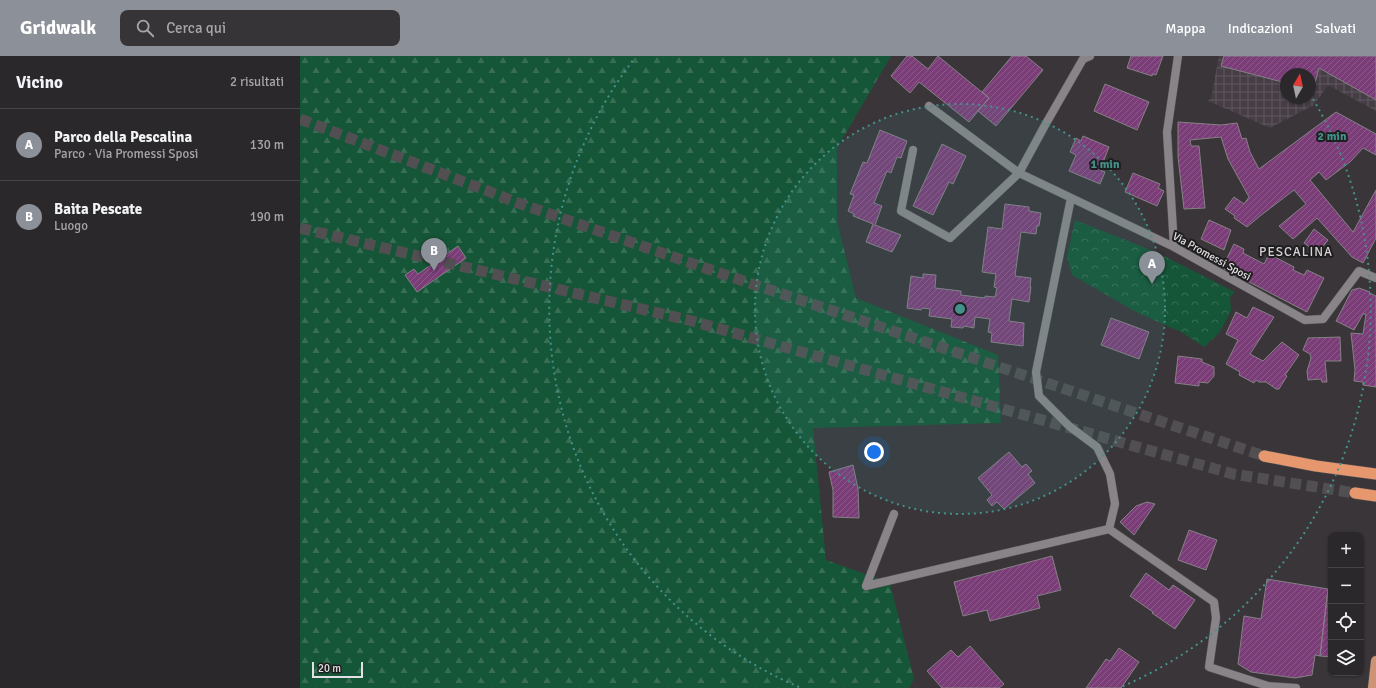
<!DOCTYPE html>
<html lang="it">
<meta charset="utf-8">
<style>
:root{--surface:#2b282b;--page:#373437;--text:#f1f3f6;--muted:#a6a6a9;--line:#474447;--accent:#8c9099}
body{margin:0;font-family:Signika,sans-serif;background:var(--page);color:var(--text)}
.controls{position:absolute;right:12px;bottom:12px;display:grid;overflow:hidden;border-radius:8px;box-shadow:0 1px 3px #0004}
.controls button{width:36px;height:36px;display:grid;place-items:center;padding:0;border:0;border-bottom:1px solid var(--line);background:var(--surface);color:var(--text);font:20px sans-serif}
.compass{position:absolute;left:980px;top:12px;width:36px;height:36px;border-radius:50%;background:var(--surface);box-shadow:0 1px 3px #0004;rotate:9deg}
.scale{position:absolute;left:12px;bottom:10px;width:51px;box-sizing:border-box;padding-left:4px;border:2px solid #e2e0e2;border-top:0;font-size:11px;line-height:14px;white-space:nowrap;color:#e2e0e2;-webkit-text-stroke:3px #1f1e1f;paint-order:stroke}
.you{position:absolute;left:574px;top:396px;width:14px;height:14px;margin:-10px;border:3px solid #fff;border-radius:50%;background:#1a73e8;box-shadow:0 0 0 6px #1a73e833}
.badge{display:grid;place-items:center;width:26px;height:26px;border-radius:50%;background:var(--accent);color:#fff;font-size:13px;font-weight:700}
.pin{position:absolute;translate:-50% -33px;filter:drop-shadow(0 1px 2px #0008)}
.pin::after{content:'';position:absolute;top:21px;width:14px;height:12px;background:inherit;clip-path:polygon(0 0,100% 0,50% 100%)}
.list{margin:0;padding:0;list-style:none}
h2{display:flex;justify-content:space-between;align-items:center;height:52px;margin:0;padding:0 16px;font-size:17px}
h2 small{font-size:13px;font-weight:400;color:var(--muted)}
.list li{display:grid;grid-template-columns:26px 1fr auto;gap:12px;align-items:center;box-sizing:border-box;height:72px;padding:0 16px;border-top:1px solid var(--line)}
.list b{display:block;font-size:15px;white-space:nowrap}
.list p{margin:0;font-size:13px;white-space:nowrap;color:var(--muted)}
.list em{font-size:13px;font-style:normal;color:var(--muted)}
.icon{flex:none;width:22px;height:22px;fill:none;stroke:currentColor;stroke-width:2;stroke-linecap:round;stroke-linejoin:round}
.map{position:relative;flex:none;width:1076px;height:632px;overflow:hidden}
header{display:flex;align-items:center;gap:24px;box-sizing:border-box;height:56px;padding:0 20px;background:var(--accent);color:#fff}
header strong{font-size:19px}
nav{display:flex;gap:22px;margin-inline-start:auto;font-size:14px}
.search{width:280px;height:36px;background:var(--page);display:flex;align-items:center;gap:10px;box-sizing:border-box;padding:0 14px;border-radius:8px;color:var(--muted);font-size:15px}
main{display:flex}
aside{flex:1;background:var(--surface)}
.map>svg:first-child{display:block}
</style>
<header>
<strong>Gridwalk</strong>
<div class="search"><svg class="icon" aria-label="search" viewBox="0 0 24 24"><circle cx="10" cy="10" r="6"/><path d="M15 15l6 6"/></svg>Cerca qui</div>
<nav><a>Mappa</a><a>Indicazioni</a><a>Salvati</a></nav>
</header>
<main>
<aside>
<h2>Vicino<small>2 risultati</small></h2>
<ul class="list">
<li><span class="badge">A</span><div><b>Parco della Pescalina</b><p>Parco · Via Promessi Sposi</p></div><em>130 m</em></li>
<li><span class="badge">B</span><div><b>Baita Pescate</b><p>Luogo</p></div><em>190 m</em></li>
</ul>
</aside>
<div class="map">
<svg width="1076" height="632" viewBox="0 0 1076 632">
<defs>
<pattern id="industrial-grid" width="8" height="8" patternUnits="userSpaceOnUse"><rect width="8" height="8" fill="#463d45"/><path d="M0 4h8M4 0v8" fill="none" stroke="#605960"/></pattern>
<pattern id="forest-firs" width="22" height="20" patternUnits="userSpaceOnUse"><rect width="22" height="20" fill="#165638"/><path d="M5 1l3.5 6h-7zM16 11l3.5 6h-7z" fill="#386e54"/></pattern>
<pattern id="park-crowns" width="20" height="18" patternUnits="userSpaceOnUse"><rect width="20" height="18" fill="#165638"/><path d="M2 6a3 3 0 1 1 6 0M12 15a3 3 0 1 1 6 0" fill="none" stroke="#386e54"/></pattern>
<pattern id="building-hatch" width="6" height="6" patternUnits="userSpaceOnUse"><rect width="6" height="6" fill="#7b3d78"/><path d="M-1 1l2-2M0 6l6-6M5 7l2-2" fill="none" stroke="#8d598b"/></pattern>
</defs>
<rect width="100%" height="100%" fill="#393539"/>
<path fill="url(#industrial-grid)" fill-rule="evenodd" d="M 919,0 L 1076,0 L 1076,55 L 1028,29 L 1014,49 L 970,72 L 908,45 L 911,42 ZM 986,18 L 1010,18 L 1010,42 L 986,42 Z"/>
<path fill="url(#forest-firs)" d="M 0,0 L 591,0 L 537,92 L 537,165 L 556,242 L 698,299 L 701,367 L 513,372 L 526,504 L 590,527 L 614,623 L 609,632 L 0,632 Z"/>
<path fill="url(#park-crowns)" d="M 775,164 L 858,197 L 935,236 L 930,241 L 931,255 L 919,277 L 904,291 L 883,277 L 836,256 L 772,219 L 767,201 Z"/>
<path fill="url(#building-hatch)" stroke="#858185" d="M 607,0 L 612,0 L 628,13 L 638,0 L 689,42 L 669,66 L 619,26 L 610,37 L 591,20 Z
M 712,0 L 726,0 L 743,14 L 696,70 L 678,55 L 689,42 L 682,36 Z
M 831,0 L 863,0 L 856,19 L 853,18 L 852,20 L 827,12 Z
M 924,0 L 1076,0 L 1076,44 L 1019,12 L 1013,34 L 1010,33 L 1010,18 L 986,18 L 986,27 L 921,10 Z
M 805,28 L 849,46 L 837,74 L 794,55 Z
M 1036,56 L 1076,78 L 1076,99 L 1063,92 L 1050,106 L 1026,124 L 1019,116 L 1010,124 L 1053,176 L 1076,134 L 1076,182 L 1063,207 L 1052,201 L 1017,162 L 993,183 L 979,170 L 1006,148 L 994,134 L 960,160 L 947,171 L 934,162 L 935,160 L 925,153 L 934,141 L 944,148 L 949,141 L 928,103 L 921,81 L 890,84 L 891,90 L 899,90 L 905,152 L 884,153 L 878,101 L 878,66 L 921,69 L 937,67 L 942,83 L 946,82 L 950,96 L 959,113 Z
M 580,74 L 607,85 L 601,102 L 597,101 L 591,117 L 587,115 L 574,147 L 582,150 L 575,169 L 601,179 L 592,196 L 566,186 L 573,168 L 553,160 L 554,158 L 548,155 L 554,139 L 550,138 L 563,106 L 567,107 Z
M 783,80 L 809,91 L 800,114 L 805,116 L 800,128 L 769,115 L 776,99 L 770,96 L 776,82 L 781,85 Z
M 642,88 L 666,100 L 653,128 L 649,126 L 633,159 L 613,150 Z
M 833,117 L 860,128 L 858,132 L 864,135 L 857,150 L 825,136 Z
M 705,148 L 729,151 L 729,155 L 741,157 L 739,170 L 737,170 L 736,178 L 721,176 L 715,220 L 731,222 L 730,231 L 731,231 L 729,246 L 712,243 L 709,265 L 724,267 L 723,290 L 691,286 L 692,277 L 688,276 L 690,263 L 675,261 L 674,272 L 664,270 L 663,272 L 651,271 L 652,263 L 629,260 L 630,253 L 622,252 L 621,254 L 607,252 L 611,220 L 623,222 L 623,218 L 636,219 L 635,232 L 661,235 L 661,239 L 685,242 L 685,240 L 695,241 L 697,232 L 694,231 L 696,218 L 682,216 L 688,171 L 702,173 Z
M 909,164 L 931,174 L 924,194 L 901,183 Z
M 1014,173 L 1028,184 L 1018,197 L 1004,187 Z
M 934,188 L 944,193 L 943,197 L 964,208 L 969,198 L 994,211 L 993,214 L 1004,219 L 1007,214 L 1024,222 L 1007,256 L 922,212 Z
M 158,190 L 166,202 L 117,236 L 105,219 L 114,213 L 118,218 Z
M 1059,232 L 1070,236 L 1069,237 L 1076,240 L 1076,331 L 1063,329 L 1063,326 L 1054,325 L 1055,314 L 1051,277 L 1063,278 L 1066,258 L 1063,258 L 1054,274 L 1036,265 L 1052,234 Z
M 953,251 L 974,261 L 950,298 L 963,305 L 982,286 L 999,299 L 985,319 L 987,320 L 979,333 L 976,333 L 966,326 L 959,326 L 956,324 L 954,327 L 939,319 L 940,316 L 926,308 L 938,284 L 926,278 L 936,256 L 947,262 Z
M 811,262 L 849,276 L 839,303 L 801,289 Z
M 1040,281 L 1041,305 L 1025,305 L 1027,326 L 1022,326 L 1021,323 L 1008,324 L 1007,315 L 1011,302 L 1010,298 L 1003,294 L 1008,282 Z
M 878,300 L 902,303 L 902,306 L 914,311 L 914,320 L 908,327 L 899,326 L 899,330 L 875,327 Z
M 709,396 L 722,411 L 726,408 L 732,415 L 728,418 L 735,427 L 704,453 L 697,446 L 692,450 L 687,444 L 692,439 L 678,422 Z
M 553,409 L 558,433 L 559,462 L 533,461 L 533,434 L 529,416 Z
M 847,446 L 855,448 L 834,479 L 820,466 L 836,450 Z
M 889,474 L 917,484 L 906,514 L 878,504 Z
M 752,500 L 761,534 L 737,540 L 740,552 L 690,565 L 687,554 L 663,560 L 654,526 Z
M 846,517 L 869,534 L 873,529 L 895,544 L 875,573 L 852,557 L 853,556 L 830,540 Z
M 967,523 L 1028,533 L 1020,600 L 1015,599 L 1012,619 L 995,622 L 951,616 L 938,608 L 944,560 L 961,563 Z
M 1028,533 L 1031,533 L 1031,601 L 1020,600 Z
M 670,590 L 704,628 L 699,632 L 642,632 L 627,615 L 651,594 L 658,601 Z
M 819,592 L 839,606 L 821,632 L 786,632 L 806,603 L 810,605 Z"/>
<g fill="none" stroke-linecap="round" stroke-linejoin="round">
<path stroke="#524f52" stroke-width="11" stroke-dasharray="11 5.5" stroke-linecap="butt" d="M 0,63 L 224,149 L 408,213 L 964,400
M 0,172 L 392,265 L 933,418 L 1055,437"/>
<g stroke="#565456" stroke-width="9">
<path id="minor" d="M 790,0 L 783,3 L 744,71 L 719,117 L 874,191 L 1005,264 L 1023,263 L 1059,215 L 1076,222
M 613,94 L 601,155 L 650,182 L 719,117 L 629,50
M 771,142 L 736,316 L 739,340 L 769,370 L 797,391 L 810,418 L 815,448 L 809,473
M 874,191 L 867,76 L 878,0
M 594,458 L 566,530 L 809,473 L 914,546 L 916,562 L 909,611 L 968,630 L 996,632"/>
</g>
<g stroke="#565456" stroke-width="11">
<path id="primary" d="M 1073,632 L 1076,605"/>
</g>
<g stroke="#565456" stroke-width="12">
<path id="trunk" d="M 964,400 L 1016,410 L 1076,418
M 1055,437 L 1076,440"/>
</g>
<use href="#minor" stroke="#888488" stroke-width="8"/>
<use href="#primary" stroke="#ce9275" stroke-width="10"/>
<use href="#trunk" stroke="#e6976e" stroke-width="11"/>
</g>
<circle cx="660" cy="253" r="205" fill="#44908b" fill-opacity=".12"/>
<g fill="none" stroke="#44908b" stroke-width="2" stroke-dasharray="2 4">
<circle cx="660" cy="253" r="205"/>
<path d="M499 631A411 411 0 0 1 334 3M1010 38A411 411 0 0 1 821 631"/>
</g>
<g text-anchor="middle" stroke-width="4" stroke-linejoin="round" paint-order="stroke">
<g font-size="11" fill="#e2e0e2" stroke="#1f1e1f">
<text transform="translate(912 200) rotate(29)" y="4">Via Promessi Sposi</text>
</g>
<g font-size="13" letter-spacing="1" fill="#d5d0d4" stroke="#1f1e1f">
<text x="996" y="200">PESCALINA</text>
</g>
</g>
<circle cx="660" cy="253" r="6" fill="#44908b" stroke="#1f1e1f" stroke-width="2"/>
<g font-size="12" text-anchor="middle" font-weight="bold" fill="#44908b" stroke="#1f1e1f" stroke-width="4" stroke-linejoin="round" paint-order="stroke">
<text x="1032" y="84">2 min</text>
<text x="805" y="112">1 min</text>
</g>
</svg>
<div class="controls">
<button>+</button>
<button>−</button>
<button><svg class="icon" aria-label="locate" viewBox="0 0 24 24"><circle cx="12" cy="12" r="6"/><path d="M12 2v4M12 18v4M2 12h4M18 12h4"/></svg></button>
<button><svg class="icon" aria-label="layers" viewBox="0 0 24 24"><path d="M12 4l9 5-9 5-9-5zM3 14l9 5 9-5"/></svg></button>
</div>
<svg class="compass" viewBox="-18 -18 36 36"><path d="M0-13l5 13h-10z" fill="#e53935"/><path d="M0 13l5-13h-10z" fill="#a6a6a9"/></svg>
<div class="scale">20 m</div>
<div class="you"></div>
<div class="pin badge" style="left:852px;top:228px">A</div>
<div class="pin badge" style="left:134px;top:215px">B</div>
</div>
</main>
